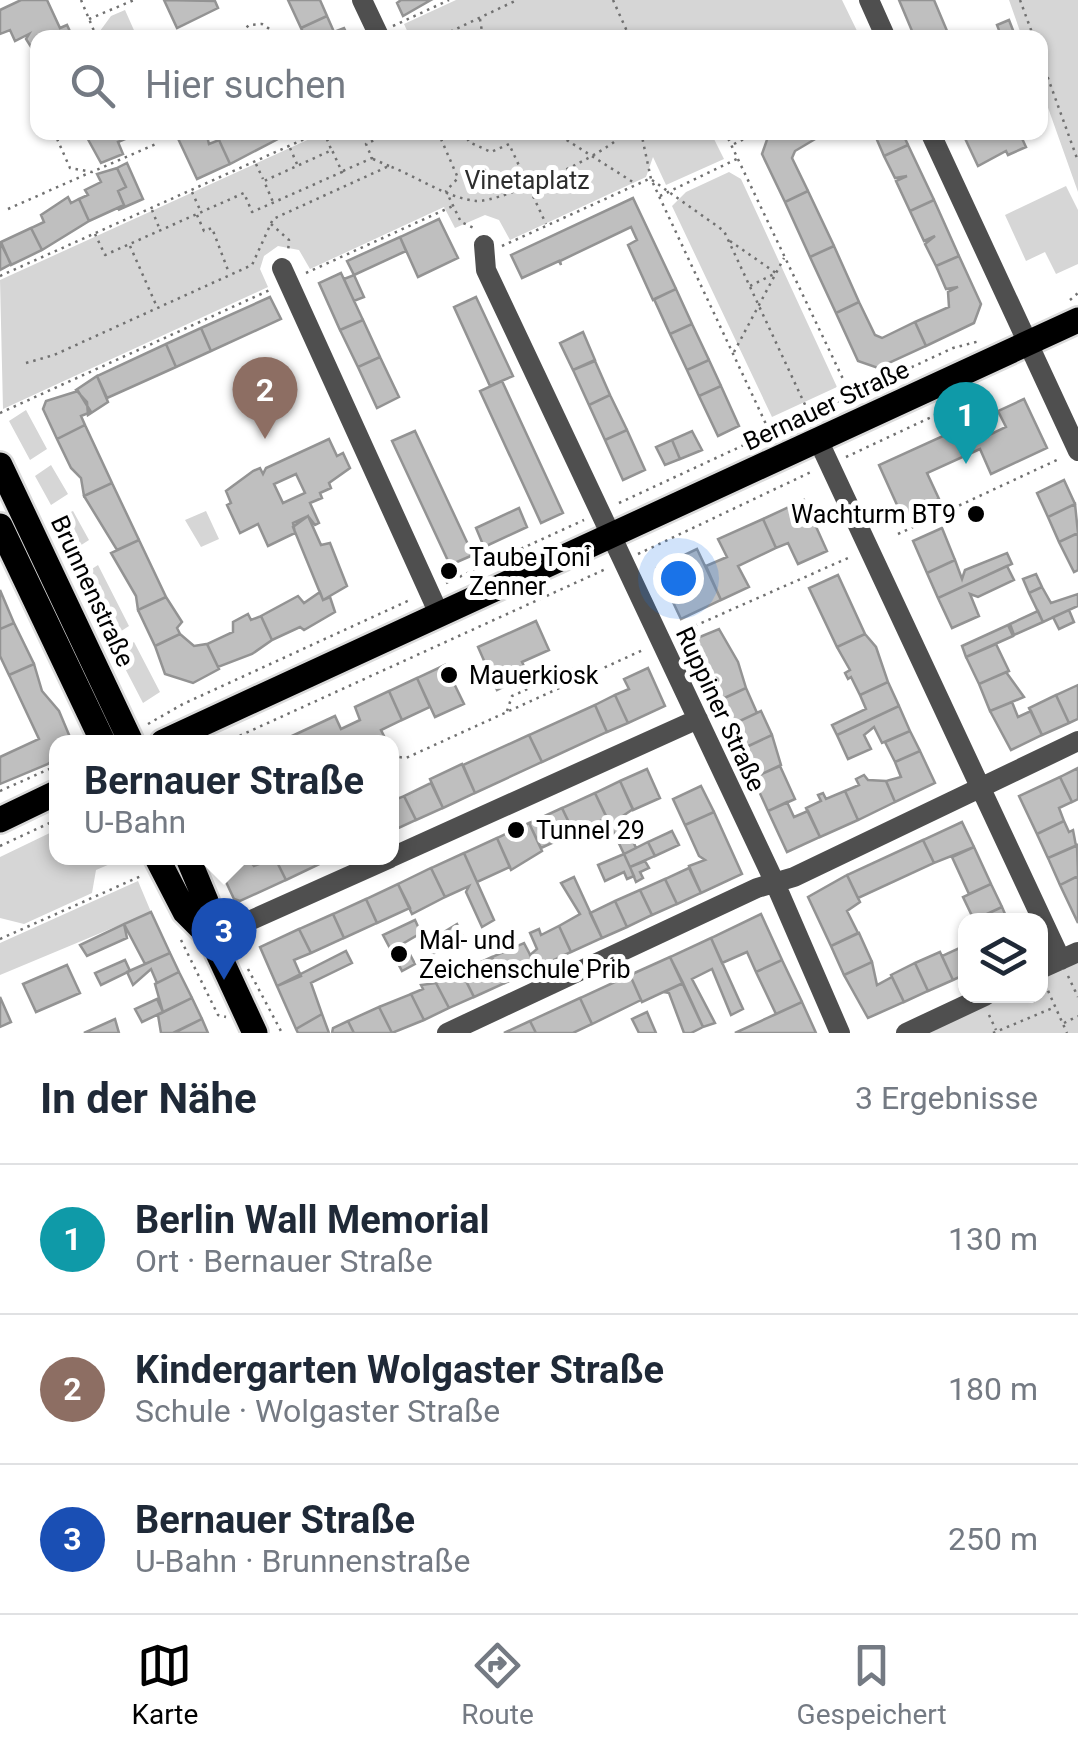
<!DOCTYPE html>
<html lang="de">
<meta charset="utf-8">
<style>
:root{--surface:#fff;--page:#f6f6f7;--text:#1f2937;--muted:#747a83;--line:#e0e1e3;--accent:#000}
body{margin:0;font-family:Roboto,sans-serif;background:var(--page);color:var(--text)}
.controls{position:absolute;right:30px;bottom:30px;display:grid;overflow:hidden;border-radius:20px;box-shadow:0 2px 8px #0004}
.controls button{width:90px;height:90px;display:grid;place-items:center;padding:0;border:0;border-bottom:2px solid var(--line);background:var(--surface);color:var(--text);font:50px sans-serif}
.you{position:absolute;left:678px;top:578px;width:35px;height:35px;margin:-25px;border:8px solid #fff;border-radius:50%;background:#1a73e8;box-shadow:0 0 0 15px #1a73e833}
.badge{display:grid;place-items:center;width:65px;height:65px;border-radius:50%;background:var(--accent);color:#fff;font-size:32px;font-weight:700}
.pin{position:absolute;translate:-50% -82px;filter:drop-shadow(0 2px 5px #0008)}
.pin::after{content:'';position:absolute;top:52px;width:35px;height:30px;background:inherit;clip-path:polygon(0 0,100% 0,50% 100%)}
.popup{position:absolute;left:49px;top:735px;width:350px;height:130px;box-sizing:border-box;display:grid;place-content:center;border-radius:20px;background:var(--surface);filter:drop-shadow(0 2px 8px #0005);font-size:32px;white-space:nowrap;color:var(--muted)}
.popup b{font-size:38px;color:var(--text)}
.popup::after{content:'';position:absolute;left:50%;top:100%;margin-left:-20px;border:20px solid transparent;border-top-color:var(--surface)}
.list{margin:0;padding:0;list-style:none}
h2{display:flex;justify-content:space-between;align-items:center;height:130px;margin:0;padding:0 40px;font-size:42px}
h2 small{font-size:32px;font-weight:400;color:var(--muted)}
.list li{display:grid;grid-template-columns:65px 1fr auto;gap:30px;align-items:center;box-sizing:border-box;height:150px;padding:0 40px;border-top:2px solid var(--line)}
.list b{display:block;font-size:38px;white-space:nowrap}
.list p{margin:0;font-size:32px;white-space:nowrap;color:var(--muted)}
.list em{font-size:32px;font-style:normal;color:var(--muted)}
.icon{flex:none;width:55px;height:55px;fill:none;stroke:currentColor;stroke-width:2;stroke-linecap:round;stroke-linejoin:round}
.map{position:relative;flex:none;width:1078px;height:1033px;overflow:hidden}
.search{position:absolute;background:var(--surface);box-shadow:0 2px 8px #0004;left:30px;right:30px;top:30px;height:110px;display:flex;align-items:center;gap:25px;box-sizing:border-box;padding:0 35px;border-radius:20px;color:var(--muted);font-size:38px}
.sheet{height:580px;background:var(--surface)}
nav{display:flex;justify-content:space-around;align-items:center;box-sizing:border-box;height:140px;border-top:2px solid var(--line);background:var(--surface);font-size:28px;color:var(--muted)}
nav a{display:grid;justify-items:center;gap:5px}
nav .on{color:var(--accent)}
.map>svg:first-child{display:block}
</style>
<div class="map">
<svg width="1078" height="1033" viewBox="0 0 1078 1033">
<rect width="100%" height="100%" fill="#fff"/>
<path fill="#d6d6d6" d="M 456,0 L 842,0 L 860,37 L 410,37 L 404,24 Z
M 1009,0 L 1078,0 L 1078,192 L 1041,88 L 1040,38 L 1022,37 Z
M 125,10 L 137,37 L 103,37 L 100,31 L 111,16 Z
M 325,132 L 711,133 L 724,159 L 666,185 L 653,157 L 646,177 L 510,240 L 499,220 L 485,215 L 455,228 L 444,207 L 310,269 L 299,250 L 278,246 L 264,256 L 260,269 L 268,287 L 3,409 L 0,280 Z
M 729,172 L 741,179 L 837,387 L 772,417 L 672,206 L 686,192 Z
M 1066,186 L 1078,210 L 1078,264 L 1056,274 L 1045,252 L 1026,261 L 1005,215 Z
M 26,410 L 47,449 L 30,460 L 9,421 Z
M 51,465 L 68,494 L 51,505 L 35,476 Z
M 73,511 L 89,540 L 72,551 L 57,518 Z
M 206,511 L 219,539 L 201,547 L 185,520 Z
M 98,565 L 129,626 L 112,637 L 81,576 Z
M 134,642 L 160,692 L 143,703 L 117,653 Z
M 56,830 L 56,858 L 124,858 L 96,870 L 92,893 L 24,924 L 0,918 L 0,857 Z
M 138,881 L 151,912 L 0,975 L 0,943 Z
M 1078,961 L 1078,1033 L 922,1033 L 1003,996 L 1040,996 L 1041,979 Z"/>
<path fill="#bfbfbf" stroke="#939393" stroke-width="2.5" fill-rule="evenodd" d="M 21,0 L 47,0 L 60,28 L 67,25 L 73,38 L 38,38 L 38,58 L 26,39 L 29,34 L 15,41 L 10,30 L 0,34 L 0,10 Z
M 164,0 L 215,1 L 218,8 L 177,28 Z
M 288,0 L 320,0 L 327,16 L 301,28 Z
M 431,0 L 403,16 L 397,3 L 401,0 Z
M 899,0 L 934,0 L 950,38 L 915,38 Z
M 327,16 L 334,32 L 344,28 L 349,38 L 306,38 L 301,28 Z
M 1009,20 L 1016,38 L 1002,38 L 997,25 Z
M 84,132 L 122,132 L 125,139 L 118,142 L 123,154 L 101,163 Z
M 175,132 L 206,132 L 209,144 L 219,140 L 230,164 L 197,179 Z
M 227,132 L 275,132 L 278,139 L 230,164 L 219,140 Z
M 827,132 L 795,151 L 792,158 L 808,191 L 785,202 L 762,154 L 769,134 Z
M 902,132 L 908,145 L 884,156 L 874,133 Z
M 962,132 L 1019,132 L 1026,147 L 1008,155 L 1006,151 L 978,166 Z
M 908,145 L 934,200 L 910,211 L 896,181 L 907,176 L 895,178 L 884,156 Z
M 127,163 L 143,199 L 118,210 L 124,205 L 118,191 L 126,187 L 117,168 Z
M 117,168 L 126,187 L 118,191 L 124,205 L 89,221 L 79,199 L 88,195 L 85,190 L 101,182 L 97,174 Z
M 808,191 L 834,246 L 810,257 L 785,202 Z
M 68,197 L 71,203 L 79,199 L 89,221 L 42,250 L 31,228 L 44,222 L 41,215 Z
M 633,198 L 676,289 L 653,300 L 628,245 L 637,240 L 631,227 L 560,261 L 561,265 L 559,261 L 522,278 L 511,255 Z
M 934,200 L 959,256 L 936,266 L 925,244 L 935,236 L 924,241 L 910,211 Z
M 439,219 L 458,258 L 418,277 L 400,237 Z
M 31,228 L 42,250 L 11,265 L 1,242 Z
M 400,237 L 406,251 L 354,275 L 347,261 Z
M 0,242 L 11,264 L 0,270 Z
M 834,246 L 859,302 L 836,313 L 810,257 Z
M 959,256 L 981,304 L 974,323 L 926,346 L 915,322 L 949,307 L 948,292 L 958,287 L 946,289 L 936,266 Z
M 341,273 L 363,320 L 340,330 L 319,283 Z
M 354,275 L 364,297 L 354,301 L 344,279 Z
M 676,289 L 692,324 L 670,334 L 654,299 Z
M 270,297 L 281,319 L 211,351 L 201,328 Z
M 476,297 L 513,376 L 490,386 L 454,307 Z
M 859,302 L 875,335 L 882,338 L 915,322 L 926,346 L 878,368 L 858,361 L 836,313 Z
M 363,320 L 380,357 L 358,367 L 340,330 Z
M 692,324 L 709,360 L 687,370 L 670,334 Z
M 201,328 L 211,351 L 176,367 L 166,344 Z
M 583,332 L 595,360 L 573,370 L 560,343 Z
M 166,344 L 176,367 L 107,398 L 97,376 Z
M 380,357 L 399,397 L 377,408 L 358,367 Z
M 709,360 L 721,386 L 699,396 L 687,370 Z
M 595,361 L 610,395 L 589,405 L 573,370 Z
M 97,376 L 108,402 L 88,415 L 87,402 L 76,390 Z
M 502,381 L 563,513 L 541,523 L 480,391 Z
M 721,386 L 739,426 L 718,436 L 699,396 Z
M 78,391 L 91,412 L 81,416 L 85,425 L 57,439 L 43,409 L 46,401 Z
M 610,395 L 627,430 L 605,440 L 589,405 Z
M 1024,399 L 1047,448 L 991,474 L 980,449 L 927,473 L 939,499 L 902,516 L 879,465 L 976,421 L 983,438 L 1006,427 L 998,411 Z
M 85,425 L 112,483 L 84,496 L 81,478 L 71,468 L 57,439 Z
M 627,430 L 645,470 L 623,480 L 605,440 Z
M 415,431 L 473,555 L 450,565 L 392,441 Z
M 692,431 L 702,450 L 680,459 L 672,440 Z
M 329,439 L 337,456 L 343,453 L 350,468 L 329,483 L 331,488 L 320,493 L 322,498 L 310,503 L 319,523 L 315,525 L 308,516 L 293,523 L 295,533 L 268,546 L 258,524 L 240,533 L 227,505 L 231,503 L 226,491 L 253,471 L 260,468 L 263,474 L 266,468 ZM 296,474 L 305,493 L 283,503 L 274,484 Z
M 672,440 L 680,459 L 665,465 L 656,447 Z
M 1064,480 L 1075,504 L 1048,517 L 1037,493 Z
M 112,483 L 139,540 L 117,550 L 84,496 Z
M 804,500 L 827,551 L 798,564 L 788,543 L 776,548 L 763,519 Z
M 1075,504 L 1078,533 L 1059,542 L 1048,517 Z
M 519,508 L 527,527 L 484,547 L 476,528 Z
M 308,516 L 321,545 L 330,543 L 347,586 L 323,600 L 293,527 Z
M 763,519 L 776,548 L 738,566 L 749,587 L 721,600 L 706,566 L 727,557 L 718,539 Z
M 942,528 L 955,560 L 927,573 L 913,541 Z
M 1078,533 L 1078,570 L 1074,572 L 1059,542 Z
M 139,540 L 166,597 L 138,610 L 136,596 L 111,553 Z
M 697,549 L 721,600 L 681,619 L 657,568 Z
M 1007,553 L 1012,564 L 938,598 L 927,573 L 955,560 L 962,579 L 965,570 Z
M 1007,566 L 1014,580 L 978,597 L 970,594 L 979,616 L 952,628 L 938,598 Z
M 1036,574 L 1042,587 L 1029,593 L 1023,579 Z
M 838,575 L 865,634 L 837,647 L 809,588 Z
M 1042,587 L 1051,603 L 1078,594 L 1078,606 L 1043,622 L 1029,593 Z
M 0,590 L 14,623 L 0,629 Z
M 320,592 L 323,600 L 330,597 L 335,612 L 304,630 L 300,627 L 272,640 L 261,616 L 298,596 L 304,603 Z
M 166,597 L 182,622 L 177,628 L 180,634 L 155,646 L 138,610 Z
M 1069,610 L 1074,622 L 1059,629 L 1053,617 Z
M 1038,611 L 1043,622 L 1014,635 L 1010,624 Z
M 248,614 L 251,620 L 261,616 L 272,640 L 252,654 L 218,667 L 207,644 L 233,632 L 233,622 Z
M 536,621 L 549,650 L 522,662 L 528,675 L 497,690 L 478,647 Z
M 14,623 L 34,664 L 9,675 L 0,656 L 0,629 Z
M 1008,625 L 1013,636 L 966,657 L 962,646 Z
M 719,629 L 738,662 L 746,688 L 718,701 L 690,641 Z
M 180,634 L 194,646 L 207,644 L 219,669 L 193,683 L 165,674 L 155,646 Z
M 865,634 L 876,647 L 888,682 L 860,695 L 851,677 L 848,679 L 845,673 L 850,670 L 837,647 Z
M 996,644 L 1009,671 L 979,684 L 966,657 Z
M 34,664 L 42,691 L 59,711 L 72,742 L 56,742 L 56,757 L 48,764 L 0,784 L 0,757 L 39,739 L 9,675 Z
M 445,665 L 464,704 L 435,717 L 417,678 Z
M 648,668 L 665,706 L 628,723 L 615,695 L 629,689 L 624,679 Z
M 1006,672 L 1024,697 L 990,711 L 979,684 Z
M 417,678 L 430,707 L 402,720 L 389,691 Z
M 888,682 L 899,706 L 837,735 L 832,725 L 866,709 L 860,695 Z
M 1078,685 L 1078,719 L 1069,723 L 1056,695 Z
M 746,688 L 757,713 L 729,726 L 718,701 Z
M 389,691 L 402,720 L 381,730 L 387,742 L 279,742 L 335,716 L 341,729 L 360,720 L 355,707 Z
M 615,695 L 628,723 L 607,732 L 595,705 Z
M 1056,695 L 1069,723 L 1042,735 L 1029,708 Z
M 1012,702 L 1018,717 L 1031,711 L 1042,735 L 1011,750 L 990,711 Z
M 595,705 L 607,732 L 542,762 L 529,735 Z
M 899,706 L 910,731 L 882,743 L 874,727 L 864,735 L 871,749 L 848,759 L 837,735 Z
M 761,711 L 772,735 L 740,750 L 729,726 Z
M 910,731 L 920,751 L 895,762 L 885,742 Z
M 529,735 L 542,762 L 475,793 L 463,765 Z
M 772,735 L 781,765 L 753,778 L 740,750 Z
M 920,751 L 935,783 L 895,802 L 886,781 L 901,777 L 895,762 Z
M 462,764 L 475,793 L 443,808 L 430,779 Z
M 780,766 L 795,799 L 768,811 L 753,778 Z
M 1078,768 L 1078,799 L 1072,802 L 1060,777 Z
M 647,769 L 660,798 L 633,810 L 620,781 Z
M 864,775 L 868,780 L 886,781 L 895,802 L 858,820 L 845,791 L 859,785 L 856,779 Z
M 1060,777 L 1072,802 L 1059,808 L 1064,821 L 1037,834 L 1019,796 Z
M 620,781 L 633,809 L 617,820 L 625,823 L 636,848 L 624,854 L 595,793 Z
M 431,783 L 443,808 L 416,820 L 404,796 Z
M 701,786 L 714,812 L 685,825 L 673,799 Z
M 845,791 L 858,820 L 820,837 L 806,808 L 821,801 L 818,795 L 823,793 L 826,799 Z
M 595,793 L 607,818 L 574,833 L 562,808 Z
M 404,796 L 416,820 L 392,831 L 392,801 Z
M 787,802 L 794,817 L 808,811 L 820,837 L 787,852 L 768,811 Z
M 562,808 L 574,833 L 541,848 L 529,823 Z
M 714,812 L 742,874 L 701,893 L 689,866 L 705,860 L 699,856 L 685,825 Z
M 1064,821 L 1069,832 L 1073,830 L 1076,846 L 1048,858 L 1037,834 Z
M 962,822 L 974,847 L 934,863 L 923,840 Z
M 529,823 L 542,851 L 511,870 L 497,838 Z
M 672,831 L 679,845 L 655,856 L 648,842 Z
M 497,838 L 510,867 L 477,882 L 464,853 Z
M 923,840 L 934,863 L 858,898 L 847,875 Z
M 648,842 L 655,856 L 630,867 L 624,854 Z
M 1077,845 L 1078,876 L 1060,885 L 1048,858 Z
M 974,847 L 991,884 L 969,894 L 952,857 Z
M 464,853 L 494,920 L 482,927 L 466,892 L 469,886 L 445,897 L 431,868 Z
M 624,854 L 634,876 L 627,879 L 624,872 L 605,881 L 598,865 Z
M 240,858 L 247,858 L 254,866 L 275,858 L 286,880 L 240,901 L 234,899 L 219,867 Z
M 275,858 L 327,858 L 328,860 L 286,880 Z
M 645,861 L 649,868 L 640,872 L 643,878 L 636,882 L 630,867 Z
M 431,868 L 445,897 L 412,914 L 398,884 Z
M 689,868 L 701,893 L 677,904 L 665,879 Z
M 847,875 L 860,902 L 847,911 L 858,933 L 831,946 L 808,897 Z
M 1078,876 L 1078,923 L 1060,885 Z
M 574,877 L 602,938 L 571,952 L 559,926 L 580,914 L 561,883 Z
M 665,879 L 677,904 L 652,915 L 640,890 Z
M 398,884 L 410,908 L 377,923 L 366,899 Z
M 991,884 L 1002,907 L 974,920 L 963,897 Z
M 640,890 L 652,915 L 627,927 L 615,901 Z
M 366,899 L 377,923 L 344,938 L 333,914 Z
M 615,901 L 627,927 L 602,938 L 590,913 Z
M 1002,907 L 1008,921 L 974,920 Z
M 151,912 L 170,953 L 145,964 L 124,924 Z
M 333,914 L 344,938 L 311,953 L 299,929 Z
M 761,914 L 782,960 L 756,972 L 747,952 L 722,963 L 711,938 Z
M 415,920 L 421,933 L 404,943 L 415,964 L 402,971 L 383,935 Z
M 124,924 L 127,938 L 87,956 L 80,945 Z
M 457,924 L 463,937 L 431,955 L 426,943 Z
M 559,926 L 571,952 L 537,968 L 530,955 L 537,949 L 530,933 L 539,929 L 541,935 Z
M 299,929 L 311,953 L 294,960 L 301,976 L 277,986 L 260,947 Z
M 859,933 L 872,962 L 844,975 L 831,946 Z
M 711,938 L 743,1009 L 731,1015 L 712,969 L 692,979 L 715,1023 L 703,1027 L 670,957 Z
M 524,943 L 537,968 L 505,983 L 492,957 Z
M 966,945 L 966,974 L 953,980 L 942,956 Z
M 346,951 L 352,963 L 311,983 L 322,1014 L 296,1029 L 277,986 Z
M 940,952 L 953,980 L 928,991 L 915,963 Z
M 170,953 L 179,972 L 157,983 L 151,969 L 133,985 L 127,972 Z
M 492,957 L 505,983 L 474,997 L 461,971 Z
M 670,957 L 683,983 L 642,1002 L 630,975 Z
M 125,960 L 130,971 L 101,985 L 95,973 Z
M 782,960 L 802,1002 L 776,1014 L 756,972 Z
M 872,962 L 877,985 L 892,977 L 904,1002 L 868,1018 L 844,975 Z
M 915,963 L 928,991 L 904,1002 L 891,975 Z
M 67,965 L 80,993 L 36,1012 L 23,984 Z
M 461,971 L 474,997 L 449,1008 L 436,983 Z
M 179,972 L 192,998 L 163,1012 L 155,984 Z
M 630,975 L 641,1000 L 592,1024 L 580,998 Z
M 436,983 L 449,1008 L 424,1020 L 411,994 L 423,989 L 421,985 Z
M 683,983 L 703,1027 L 691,1033 L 684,1033 L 669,993 L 664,992 Z
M 411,994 L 424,1020 L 392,1033 L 379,1007 Z
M 0,997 L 11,1022 L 0,1027 Z
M 192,998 L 202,1019 L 173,1033 L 161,1033 L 158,1015 Z
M 580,998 L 592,1024 L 573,1033 L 536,1033 L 530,1021 Z
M 157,999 L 163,1012 L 142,1022 L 135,1009 Z
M 802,1002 L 816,1033 L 735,1033 L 776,1014 Z
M 379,1007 L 392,1033 L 354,1033 L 348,1021 Z
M 647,1012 L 656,1033 L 639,1033 L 632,1019 Z
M 322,1014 L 329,1033 L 298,1033 L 296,1029 Z
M 115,1019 L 119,1033 L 84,1033 Z
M 202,1019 L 208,1033 L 176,1033 L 176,1032 Z
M 348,1021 L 354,1033 L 332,1033 L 333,1028 Z
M 530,1021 L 536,1033 L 504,1033 Z"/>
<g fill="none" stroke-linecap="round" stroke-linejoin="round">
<g stroke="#dbdbdb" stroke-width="30">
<path id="major" d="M 0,465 L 131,742
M 0,526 L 103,742
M 163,742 L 1078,320
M 0,820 L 56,793
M 157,858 L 185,912 L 211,938
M 188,858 L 206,901 L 211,938 L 255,1033"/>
</g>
<path stroke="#717171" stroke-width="2.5" stroke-dasharray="2.5 5" stroke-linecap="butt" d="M 81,0 L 97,38
M 613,0 L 630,38
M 1020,0 L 1034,38
M 89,19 L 134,0
M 480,19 L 483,38
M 393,26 L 449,0
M 185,38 L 195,33 L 203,38
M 236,38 L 249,25 L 262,24 L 283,38
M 437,38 L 517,0
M 1040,56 L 1078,161
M 34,87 L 38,94
M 54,132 L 70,168 L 92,172 L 158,143
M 324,132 L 331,149
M 438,132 L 458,178 L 446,191 L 461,222 L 476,229
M 464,132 L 469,142 L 491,152 L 509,144 L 546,224
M 554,132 L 636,184
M 641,132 L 651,179 L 773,439
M 725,132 L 854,402
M 734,144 L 758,132
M 290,148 L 297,164
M 373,159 L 389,166
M 256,164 L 263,179
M 343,171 L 372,158 L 366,144 L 392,132
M 652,180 L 724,231 L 807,409
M 192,192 L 201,212
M 660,196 L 739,158
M 8,209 L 89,173
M 152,210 L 160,230
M 197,215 L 204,231 L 212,228 L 229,273
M 271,224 L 289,240 L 288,252
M 95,234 L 105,255 L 244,193 L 252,212 L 342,172 L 332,150 L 264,181 L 273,202
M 730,241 L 776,273 L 750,286
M 130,246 L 157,307
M 502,246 L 649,179
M 306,273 L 453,206
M 0,276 L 320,132
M 1070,300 L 1078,293
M 734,352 L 784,258
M 26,363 L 54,355 L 252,265 L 273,219 L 389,166 C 416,176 447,198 476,201 C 500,203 613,152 624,132
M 0,413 L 272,289
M 846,457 L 970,399 L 981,389
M 619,503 L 953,348 L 980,341
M 898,534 L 1059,459
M 638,554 L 811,472
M 446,583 L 584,520
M 681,632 L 848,558
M 507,711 L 512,696 L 577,667 L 591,672
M 148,724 L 183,704 L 412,599
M 226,742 L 608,568
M 392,756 L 406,758 L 645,649
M 0,791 L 56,766
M 0,846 L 56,820
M 0,939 L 141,876
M 181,940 L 218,1015 L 226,1017
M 248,969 L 282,1033
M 1068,976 L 1078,997
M 1045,984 L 1067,1033
M 989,1015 L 996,1030
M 1064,1023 L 1078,1016
M 993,1033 L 1055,1007"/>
<path stroke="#4f4f4f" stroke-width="20" d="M 362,0 L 380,38
M 869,0 L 886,38
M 930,132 L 1078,451
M 484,245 L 486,270 L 775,883 L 840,1033
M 282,268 L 440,616
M 819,442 L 1061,960
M 392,857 L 698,719
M 211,938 L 390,858
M 1040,969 L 1078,952
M 447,1033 L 757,888 L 794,877 L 1078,741
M 906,1033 L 985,996"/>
<use href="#major" stroke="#000" stroke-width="25"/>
<path stroke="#000" stroke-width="2.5" d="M 1033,350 L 1078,329
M 144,742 L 1078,312
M 180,742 L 625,538
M 0,810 L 56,784
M 0,827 L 56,801"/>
</g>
<g fill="#000" stroke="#fff" stroke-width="4">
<circle cx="976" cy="514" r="10"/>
<circle cx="449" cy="571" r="10"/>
<circle cx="449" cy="675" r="10"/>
<circle cx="516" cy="830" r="10"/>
<circle cx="399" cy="954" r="10"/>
</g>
<g text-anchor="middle" stroke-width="10" stroke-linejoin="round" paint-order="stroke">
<g font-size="25" fill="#2d2d2d" stroke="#fff">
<text x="527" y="189">Vinetaplatz</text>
</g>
<g font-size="25" fill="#000" stroke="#fff">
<text transform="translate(826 405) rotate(-25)" y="9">Bernauer Straße</text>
<text transform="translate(93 591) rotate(65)" y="9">Brunnenstraße</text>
<text transform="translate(721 709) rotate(65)" y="9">Ruppiner Straße</text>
</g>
<g font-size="25" fill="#000" stroke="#fff" text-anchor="start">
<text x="956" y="523" text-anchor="end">Wachturm BT9</text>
<text x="469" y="566">Taube Toni<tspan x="469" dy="29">Zenner</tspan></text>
<text x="469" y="684">Mauerkiosk</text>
<text x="536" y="839">Tunnel 29</text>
<text x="419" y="949">Mal- und<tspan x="419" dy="29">Zeichenschule Prib</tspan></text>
</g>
</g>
</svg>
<div class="controls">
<button><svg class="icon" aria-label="layers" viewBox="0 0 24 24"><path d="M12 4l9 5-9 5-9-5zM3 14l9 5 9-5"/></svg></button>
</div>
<div class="you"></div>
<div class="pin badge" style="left:966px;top:464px;background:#0f9aa8">1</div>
<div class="pin badge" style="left:265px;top:439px;background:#8d6e63">2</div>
<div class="pin badge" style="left:224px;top:980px;background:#1a4fb4">3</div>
<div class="popup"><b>Bernauer Straße</b>U-Bahn</div>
<div class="search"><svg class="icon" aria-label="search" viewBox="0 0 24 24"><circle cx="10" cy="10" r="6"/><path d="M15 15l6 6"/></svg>Hier suchen</div>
</div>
<section class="sheet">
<h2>In der Nähe<small>3 Ergebnisse</small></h2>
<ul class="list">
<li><span class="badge" style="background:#0f9aa8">1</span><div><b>Berlin Wall Memorial</b><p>Ort · Bernauer Straße</p></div><em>130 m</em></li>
<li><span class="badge" style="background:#8d6e63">2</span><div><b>Kindergarten Wolgaster Straße</b><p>Schule · Wolgaster Straße</p></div><em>180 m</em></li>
<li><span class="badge" style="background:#1a4fb4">3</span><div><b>Bernauer Straße</b><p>U-Bahn · Brunnenstraße</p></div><em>250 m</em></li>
</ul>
</section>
<nav>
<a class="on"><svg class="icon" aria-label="map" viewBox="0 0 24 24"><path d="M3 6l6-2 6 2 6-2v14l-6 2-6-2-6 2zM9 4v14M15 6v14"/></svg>Karte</a>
<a><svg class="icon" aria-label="directions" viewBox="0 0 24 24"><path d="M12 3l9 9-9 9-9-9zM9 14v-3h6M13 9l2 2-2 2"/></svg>Route</a>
<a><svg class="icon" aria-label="saved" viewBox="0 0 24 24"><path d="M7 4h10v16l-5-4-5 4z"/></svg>Gespeichert</a>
</nav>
